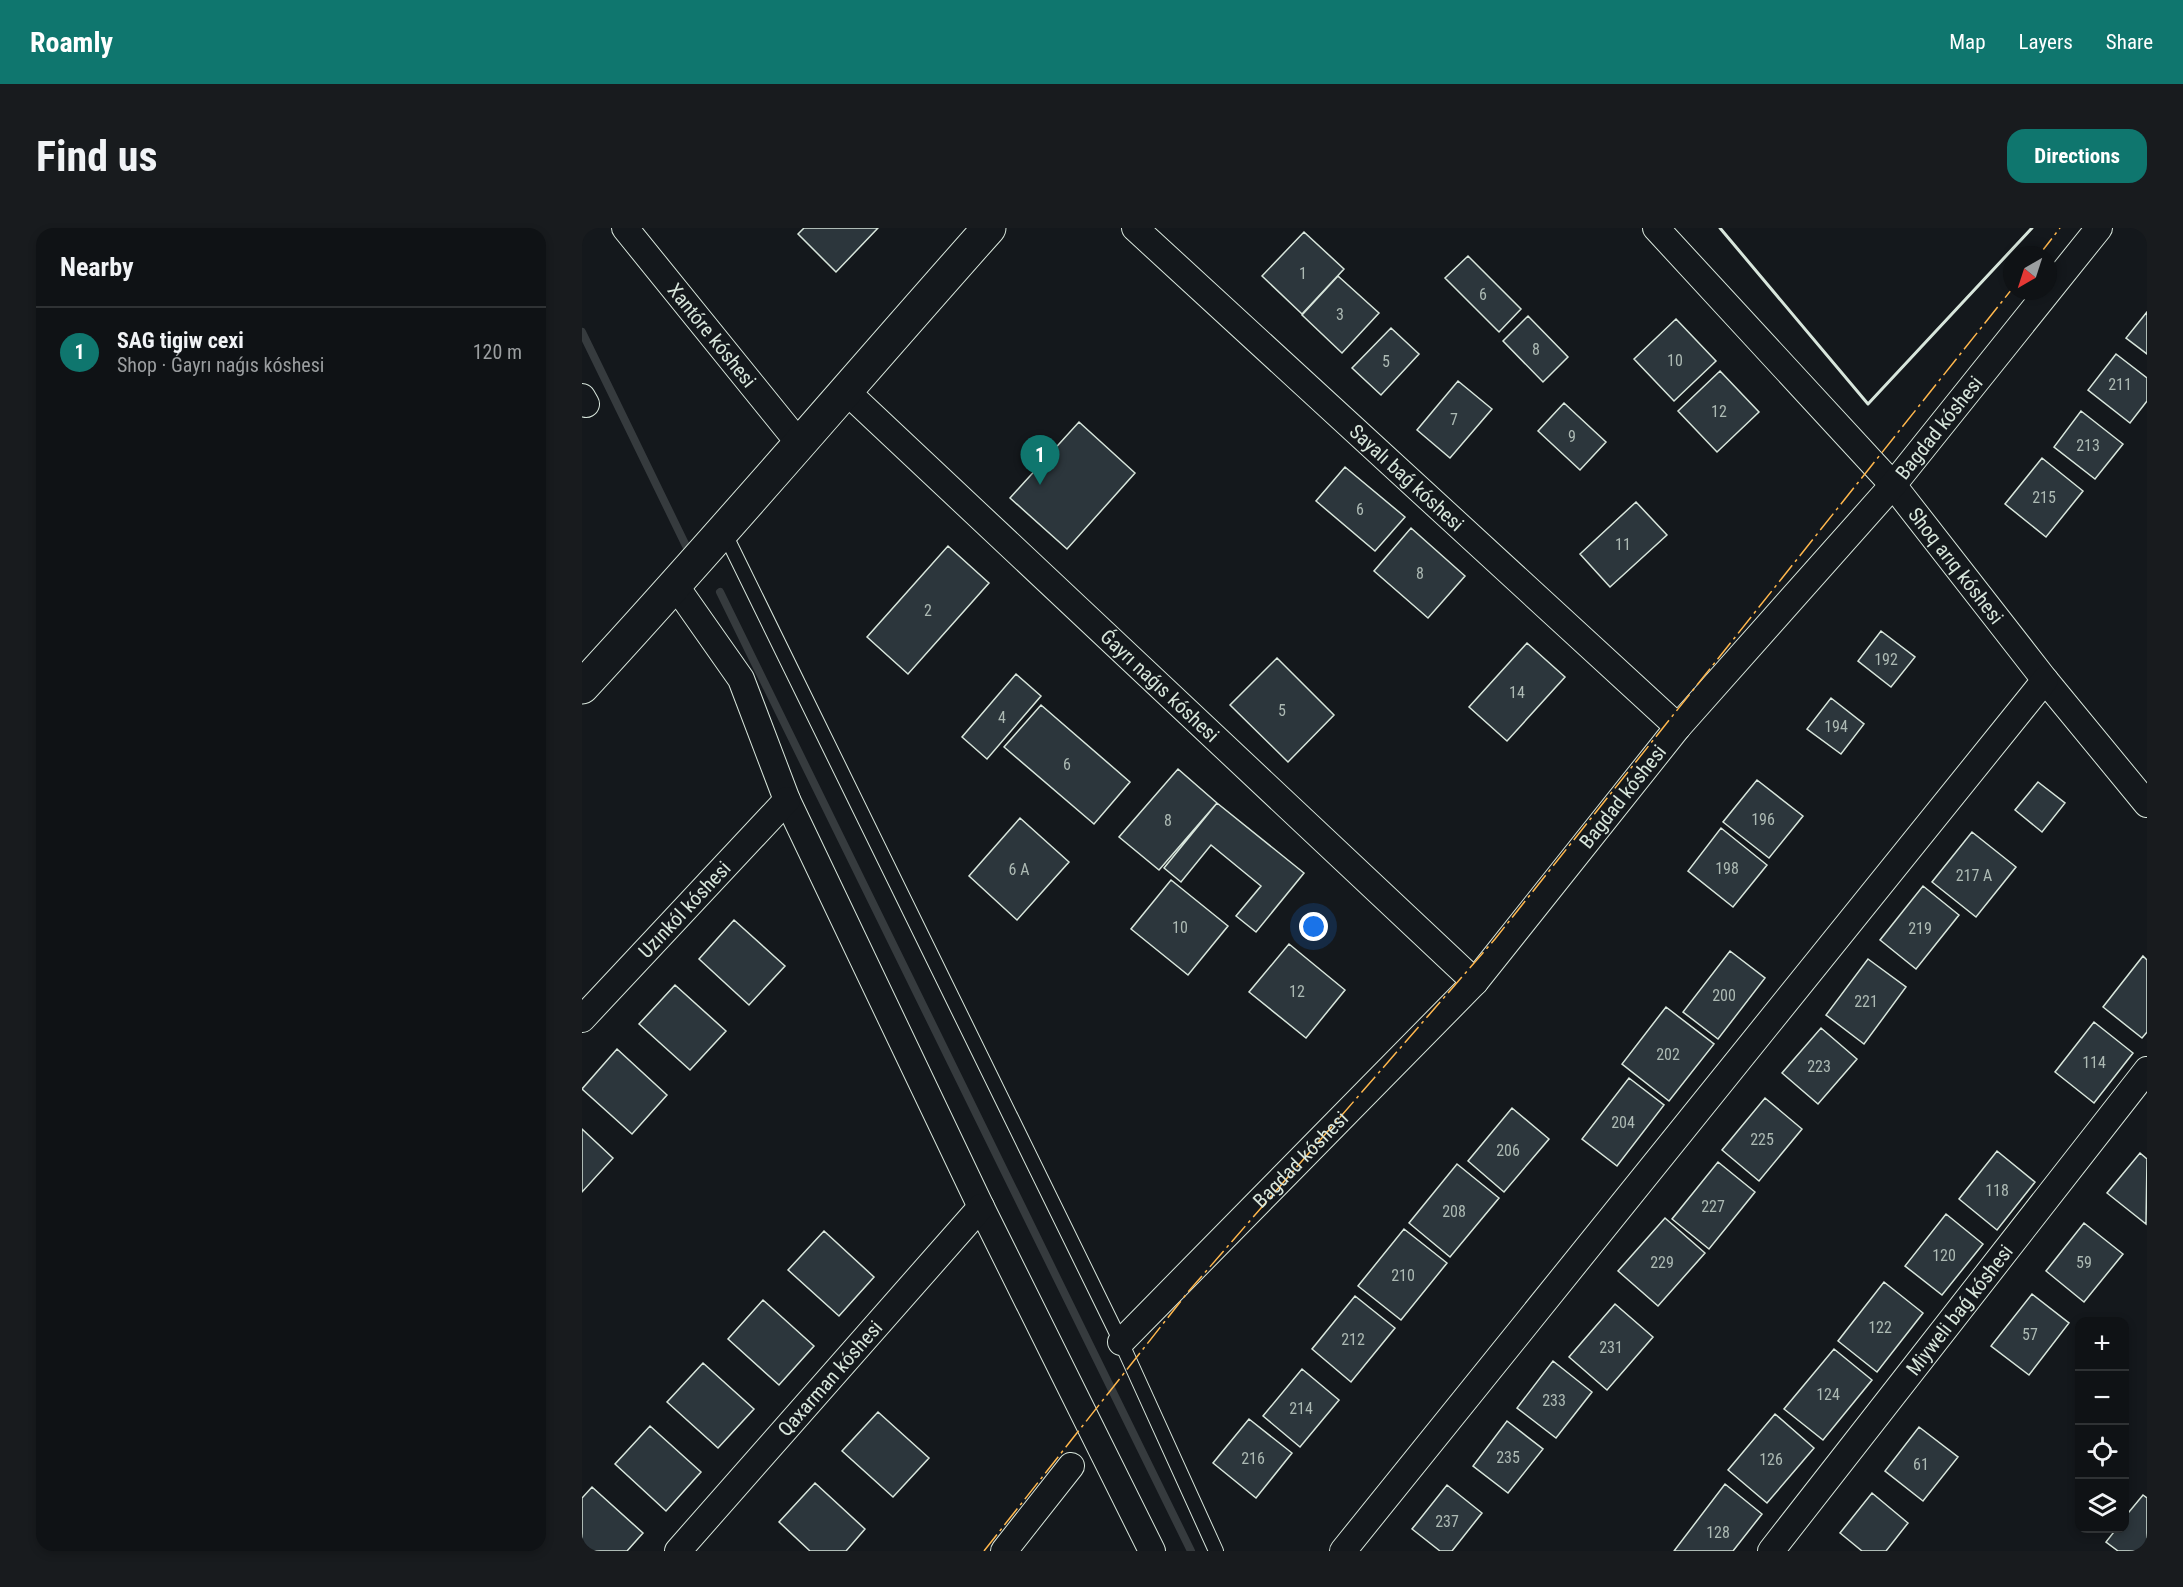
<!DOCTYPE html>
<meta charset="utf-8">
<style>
:root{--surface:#0f1215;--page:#181b1e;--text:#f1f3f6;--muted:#9b9ea0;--line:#2f3234;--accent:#0f766e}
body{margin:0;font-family:"Roboto Condensed",sans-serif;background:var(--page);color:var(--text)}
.controls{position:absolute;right:18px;bottom:18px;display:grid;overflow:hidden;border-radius:12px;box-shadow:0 3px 9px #0003}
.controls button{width:54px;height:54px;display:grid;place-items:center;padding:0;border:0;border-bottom:2px solid var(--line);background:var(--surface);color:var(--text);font:30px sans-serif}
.compass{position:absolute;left:1421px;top:18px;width:54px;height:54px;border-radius:50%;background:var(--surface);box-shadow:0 3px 9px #0003;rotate:219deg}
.you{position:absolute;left:732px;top:699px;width:21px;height:21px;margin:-15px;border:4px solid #fff;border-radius:50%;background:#1a73e8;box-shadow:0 0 0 9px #1a73e833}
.badge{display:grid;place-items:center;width:39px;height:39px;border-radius:50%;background:var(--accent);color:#fff;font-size:20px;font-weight:700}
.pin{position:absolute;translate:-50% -50px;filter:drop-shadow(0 2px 3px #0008)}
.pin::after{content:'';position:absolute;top:32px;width:21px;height:18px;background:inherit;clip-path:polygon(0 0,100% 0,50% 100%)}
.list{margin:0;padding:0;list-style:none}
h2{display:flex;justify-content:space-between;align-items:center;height:78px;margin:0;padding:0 24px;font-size:26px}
h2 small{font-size:20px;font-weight:400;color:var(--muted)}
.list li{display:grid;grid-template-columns:39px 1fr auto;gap:18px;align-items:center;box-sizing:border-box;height:90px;padding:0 24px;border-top:2px solid var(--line)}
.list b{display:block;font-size:22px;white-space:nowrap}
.list p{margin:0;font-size:20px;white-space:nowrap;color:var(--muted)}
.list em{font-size:20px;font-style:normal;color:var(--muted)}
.icon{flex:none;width:33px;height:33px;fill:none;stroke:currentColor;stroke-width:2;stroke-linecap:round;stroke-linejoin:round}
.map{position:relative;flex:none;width:1565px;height:1323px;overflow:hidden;border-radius:18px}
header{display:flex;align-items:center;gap:36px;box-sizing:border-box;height:84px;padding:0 30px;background:var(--accent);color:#fff}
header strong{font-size:28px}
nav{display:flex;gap:33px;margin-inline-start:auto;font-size:21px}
.intro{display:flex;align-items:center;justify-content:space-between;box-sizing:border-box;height:144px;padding:0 36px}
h1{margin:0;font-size:42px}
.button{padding:15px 27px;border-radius:18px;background:var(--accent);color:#fff;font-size:21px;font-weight:700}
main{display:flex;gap:36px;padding:0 36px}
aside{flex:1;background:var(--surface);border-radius:18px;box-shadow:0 3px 9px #0003}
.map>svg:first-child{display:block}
</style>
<header>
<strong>Roamly</strong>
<nav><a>Map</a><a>Layers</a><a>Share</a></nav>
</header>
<div class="intro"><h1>Find us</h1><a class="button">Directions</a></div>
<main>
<aside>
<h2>Nearby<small></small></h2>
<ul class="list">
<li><span class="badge">1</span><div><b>SAG tigiw cexi</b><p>Shop · Ǵayrı naǵıs kóshesi</p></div><em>120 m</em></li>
</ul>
</aside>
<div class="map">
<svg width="1565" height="1323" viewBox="0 0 1565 1323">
<rect width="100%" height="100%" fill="#14181c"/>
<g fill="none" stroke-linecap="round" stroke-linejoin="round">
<path stroke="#363b3e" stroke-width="8" d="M 0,104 L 108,326
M 138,364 L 609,1323"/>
</g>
<path fill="#2c363c" stroke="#d8e6dc" stroke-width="1.5" d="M 222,0 L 296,0 L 254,44 L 216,6 Z
M 722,4 L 762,41 L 720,86 L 680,48 Z
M 886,28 L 939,81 L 917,104 L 863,50 Z
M 756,48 L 797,85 L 760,125 L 720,87 Z
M 1565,84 L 1565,126 L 1544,110 Z
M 946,88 L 986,129 L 961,154 L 921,113 Z
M 1094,91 L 1134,133 L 1092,173 L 1052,131 Z
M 809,100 L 837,126 L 799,167 L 770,140 Z
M 1534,126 L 1565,150 L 1565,173 L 1548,195 L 1506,162 Z
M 1138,143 L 1177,184 L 1135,224 L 1096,183 Z
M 876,153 L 910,181 L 868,230 L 835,202 Z
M 982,175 L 1024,214 L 998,242 L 956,203 Z
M 1499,183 L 1541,216 L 1513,251 L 1472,219 Z
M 497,194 L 553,245 L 485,321 L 428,270 Z
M 1460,230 L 1501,263 L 1464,309 L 1423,276 Z
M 763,239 L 823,289 L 793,323 L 734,273 Z
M 1054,274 L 1085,307 L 1028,359 L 998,326 Z
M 829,300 L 883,348 L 846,390 L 792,343 Z
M 366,318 L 407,355 L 326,446 L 285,409 Z
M 1299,403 L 1333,429 L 1309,459 L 1276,433 Z
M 945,415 L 983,449 L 925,513 L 887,479 Z
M 695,430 L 752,487 L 706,534 L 648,477 Z
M 434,446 L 459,468 L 405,531 L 380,509 Z
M 1249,470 L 1282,496 L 1259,526 L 1225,501 Z
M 459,477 L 548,554 L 512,596 L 422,519 Z
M 596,541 L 635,575 L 577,642 L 537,609 Z
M 1175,552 L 1221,588 L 1187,630 L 1141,594 Z
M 1456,554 L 1483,575 L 1460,604 L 1433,582 Z
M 635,575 L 722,645 L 674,704 L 654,688 L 679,658 L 629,617 L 599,654 L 582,640 Z
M 438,590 L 487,634 L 435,692 L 387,648 Z
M 1139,600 L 1185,637 L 1151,679 L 1106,643 Z
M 1390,604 L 1434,639 L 1394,689 L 1350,654 Z
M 589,652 L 646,698 L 606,747 L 549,701 Z
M 1341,658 L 1377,687 L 1334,741 L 1298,712 Z
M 152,692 L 203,738 L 167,777 L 117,731 Z
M 707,716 L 763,762 L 724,810 L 667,764 Z
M 1148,723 L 1183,750 L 1136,811 L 1101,784 Z
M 1561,728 L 1565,732 L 1565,804 L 1560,810 L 1521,779 Z
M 1286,731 L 1324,759 L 1282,816 L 1244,787 Z
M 93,757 L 144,803 L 108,842 L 57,796 Z
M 1084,779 L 1132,816 L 1087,873 L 1040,836 Z
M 1512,794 L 1551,825 L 1512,875 L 1473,844 Z
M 1239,800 L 1275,831 L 1236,876 L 1200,845 Z
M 35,821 L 85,867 L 50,906 L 0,861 Z
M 1047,850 L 1082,877 L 1035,938 L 1000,911 Z
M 1183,870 L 1220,901 L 1177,953 L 1140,922 Z
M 930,880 L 967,911 L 922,964 L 886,933 Z
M 0,901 L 31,930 L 0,964 Z
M 1415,923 L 1453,954 L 1415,1002 L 1377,971 Z
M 1558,925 L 1565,931 L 1564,996 L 1525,965 Z
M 1136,934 L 1173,964 L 1127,1021 L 1090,991 Z
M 875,936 L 917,970 L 868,1029 L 827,995 Z
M 1364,986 L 1401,1016 L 1360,1067 L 1323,1038 Z
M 1083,990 L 1123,1025 L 1076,1078 L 1036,1043 Z
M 1502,995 L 1541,1026 L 1502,1074 L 1464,1043 Z
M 822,1001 L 865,1035 L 819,1092 L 776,1058 Z
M 242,1003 L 292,1049 L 257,1088 L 206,1042 Z
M 1302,1054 L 1341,1085 L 1295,1144 L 1256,1113 Z
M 1450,1066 L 1487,1095 L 1447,1147 L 1409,1118 Z
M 773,1068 L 813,1100 L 769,1154 L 730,1121 Z
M 181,1072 L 232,1118 L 197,1157 L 146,1111 Z
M 1033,1076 L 1071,1109 L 1025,1162 L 987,1129 Z
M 1252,1121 L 1290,1152 L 1241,1212 L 1202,1181 Z
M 971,1133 L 1010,1164 L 974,1210 L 935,1180 Z
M 121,1135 L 172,1181 L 136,1220 L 85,1174 Z
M 720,1141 L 757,1172 L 718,1219 L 681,1188 Z
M 296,1184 L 347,1230 L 311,1269 L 260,1223 Z
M 1193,1186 L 1232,1220 L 1185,1275 L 1146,1242 Z
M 667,1191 L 710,1225 L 674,1270 L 631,1235 Z
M 925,1193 L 961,1221 L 926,1265 L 891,1238 Z
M 68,1198 L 119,1244 L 84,1283 L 33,1236 Z
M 1337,1199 L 1376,1229 L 1341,1273 L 1303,1243 Z
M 233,1255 L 283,1301 L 264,1323 L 228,1323 L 197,1294 Z
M 1143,1256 L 1180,1286 L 1151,1323 L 1092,1323 Z
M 865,1257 L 900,1285 L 870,1323 L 858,1323 L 830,1301 Z
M 10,1259 L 61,1305 L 45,1323 L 2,1323 L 0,1321 L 0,1270 Z
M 1290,1265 L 1326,1295 L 1304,1323 L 1280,1323 L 1258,1305 Z
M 1561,1267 L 1565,1270 L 1565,1323 L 1536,1323 L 1524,1314 L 1535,1300 L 1542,1300 L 1542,1290 Z"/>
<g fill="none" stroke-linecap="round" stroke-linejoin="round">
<g stroke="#d8e6dc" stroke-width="16">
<path id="service" d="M 142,304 L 539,1114 L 634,1323"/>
</g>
<g stroke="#d8e6dc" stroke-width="28">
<g id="minor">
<path id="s1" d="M 43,0 L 217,215"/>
<path id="s2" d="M 553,0 L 1096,499"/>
<path id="s3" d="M 1074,0 L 1311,257 L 1463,452 L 1565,576"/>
<path id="s4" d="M 263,162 L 893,754"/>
<path d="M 0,169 L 4,176"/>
<path d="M 93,357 L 159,451 L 205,572 L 399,979 L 570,1323"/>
<path id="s5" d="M 0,791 L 205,572"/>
<path id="s6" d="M 539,1114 L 893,754 L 1096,499 L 1311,257 L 1517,0"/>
<path id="s7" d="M 96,1323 L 399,979"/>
<path d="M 422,1323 L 489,1238"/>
<path d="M 761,1323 L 1463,452"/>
<path id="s8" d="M 1189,1323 L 1565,842"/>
</g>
</g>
<g stroke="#d8e6dc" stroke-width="35">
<path id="secondary" d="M 0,459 C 139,309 271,153 407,0"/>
</g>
<use href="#service" stroke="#14181c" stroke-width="14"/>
<use href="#minor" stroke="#14181c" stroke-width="26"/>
<use href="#secondary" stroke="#14181c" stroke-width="33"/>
<path stroke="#d8e6dc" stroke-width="3" d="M 1138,0 L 1286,176 L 1450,0"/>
<path stroke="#ffb74d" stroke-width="1.5" stroke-dasharray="21 4.5 3 4.5" stroke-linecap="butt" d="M 1457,27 L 1478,0
M 402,1323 L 606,1064 L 913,711 L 1430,61"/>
</g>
<g text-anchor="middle" stroke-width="4.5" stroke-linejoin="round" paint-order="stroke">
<g font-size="16" fill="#adbab4">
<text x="721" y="51">1</text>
<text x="901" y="72">6</text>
<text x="758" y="92">3</text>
<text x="954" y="127">8</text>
<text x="1093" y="138">10</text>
<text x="804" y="139">5</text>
<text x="1538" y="162">211</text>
<text x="1137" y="189">12</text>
<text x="872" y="197">7</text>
<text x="990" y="214">9</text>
<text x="1506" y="223">213</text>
<text x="1462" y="275">215</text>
<text x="778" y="287">6</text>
<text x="1041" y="322">11</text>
<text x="838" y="351">8</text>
<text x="346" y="388">2</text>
<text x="1304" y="437">192</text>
<text x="935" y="470">14</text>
<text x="700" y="488">5</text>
<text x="420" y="495">4</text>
<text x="1254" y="504">194</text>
<text x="485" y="542">6</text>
<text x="1181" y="597">196</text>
<text x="586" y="598">8</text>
<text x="1145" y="646">198</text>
<text x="437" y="647">6 А</text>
<text x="1392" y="653">217 А</text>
<text x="598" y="705">10</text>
<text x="1338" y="706">219</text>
<text x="715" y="769">12</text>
<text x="1142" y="773">200</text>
<text x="1284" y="779">221</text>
<text x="1086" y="832">202</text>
<text x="1512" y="840">114</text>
<text x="1237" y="844">223</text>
<text x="1041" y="900">204</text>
<text x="1180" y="917">225</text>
<text x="926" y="928">206</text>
<text x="1415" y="968">118</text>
<text x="1131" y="984">227</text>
<text x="872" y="989">208</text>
<text x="1362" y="1033">120</text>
<text x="1080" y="1040">229</text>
<text x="1502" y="1040">59</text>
<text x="821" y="1053">210</text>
<text x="1298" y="1105">122</text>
<text x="1448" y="1112">57</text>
<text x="771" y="1117">212</text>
<text x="1029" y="1125">231</text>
<text x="1246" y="1172">124</text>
<text x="972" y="1178">233</text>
<text x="719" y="1186">214</text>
<text x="926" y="1235">235</text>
<text x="671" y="1236">216</text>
<text x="1189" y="1237">126</text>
<text x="1339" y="1242">61</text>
<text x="865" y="1299">237</text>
<text x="1136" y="1310">128</text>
</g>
<g font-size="20" fill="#d8e6dc" stroke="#14181c">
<text dy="7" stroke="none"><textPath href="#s1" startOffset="138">Xantóre kóshesi</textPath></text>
<text dy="7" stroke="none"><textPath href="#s6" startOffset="1228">Bagdad kóshesi</textPath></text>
<text dy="7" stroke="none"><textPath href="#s2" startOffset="369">Sayalı baǵ kóshesi</textPath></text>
<text dy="7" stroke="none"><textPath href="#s3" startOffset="452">Shoq arıq kóshesi</textPath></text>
<text dy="7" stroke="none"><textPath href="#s4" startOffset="432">Ǵayrı naǵıs kóshesi</textPath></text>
<text dy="7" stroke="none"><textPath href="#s6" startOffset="742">Bagdad kóshesi</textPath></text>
<text dy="7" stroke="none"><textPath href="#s5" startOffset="150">Uzınkól kóshesi</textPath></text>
<text dy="7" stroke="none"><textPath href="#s6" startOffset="256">Bagdad kóshesi</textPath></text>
<text dy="7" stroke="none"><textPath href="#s8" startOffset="306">Miyweli baǵ kóshesi</textPath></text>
<text dy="7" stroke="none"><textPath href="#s7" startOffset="230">Qaxarman kóshesi</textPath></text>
</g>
</g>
</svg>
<div class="controls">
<button>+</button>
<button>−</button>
<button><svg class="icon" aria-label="locate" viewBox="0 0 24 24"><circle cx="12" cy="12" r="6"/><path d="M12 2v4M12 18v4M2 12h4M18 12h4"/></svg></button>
<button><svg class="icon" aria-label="layers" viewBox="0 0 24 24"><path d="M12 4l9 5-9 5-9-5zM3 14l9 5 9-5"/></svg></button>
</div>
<svg class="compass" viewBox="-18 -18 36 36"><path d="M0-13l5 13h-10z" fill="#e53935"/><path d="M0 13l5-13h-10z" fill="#9b9ea0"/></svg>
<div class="you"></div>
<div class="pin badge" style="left:458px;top:257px">1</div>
</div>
</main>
